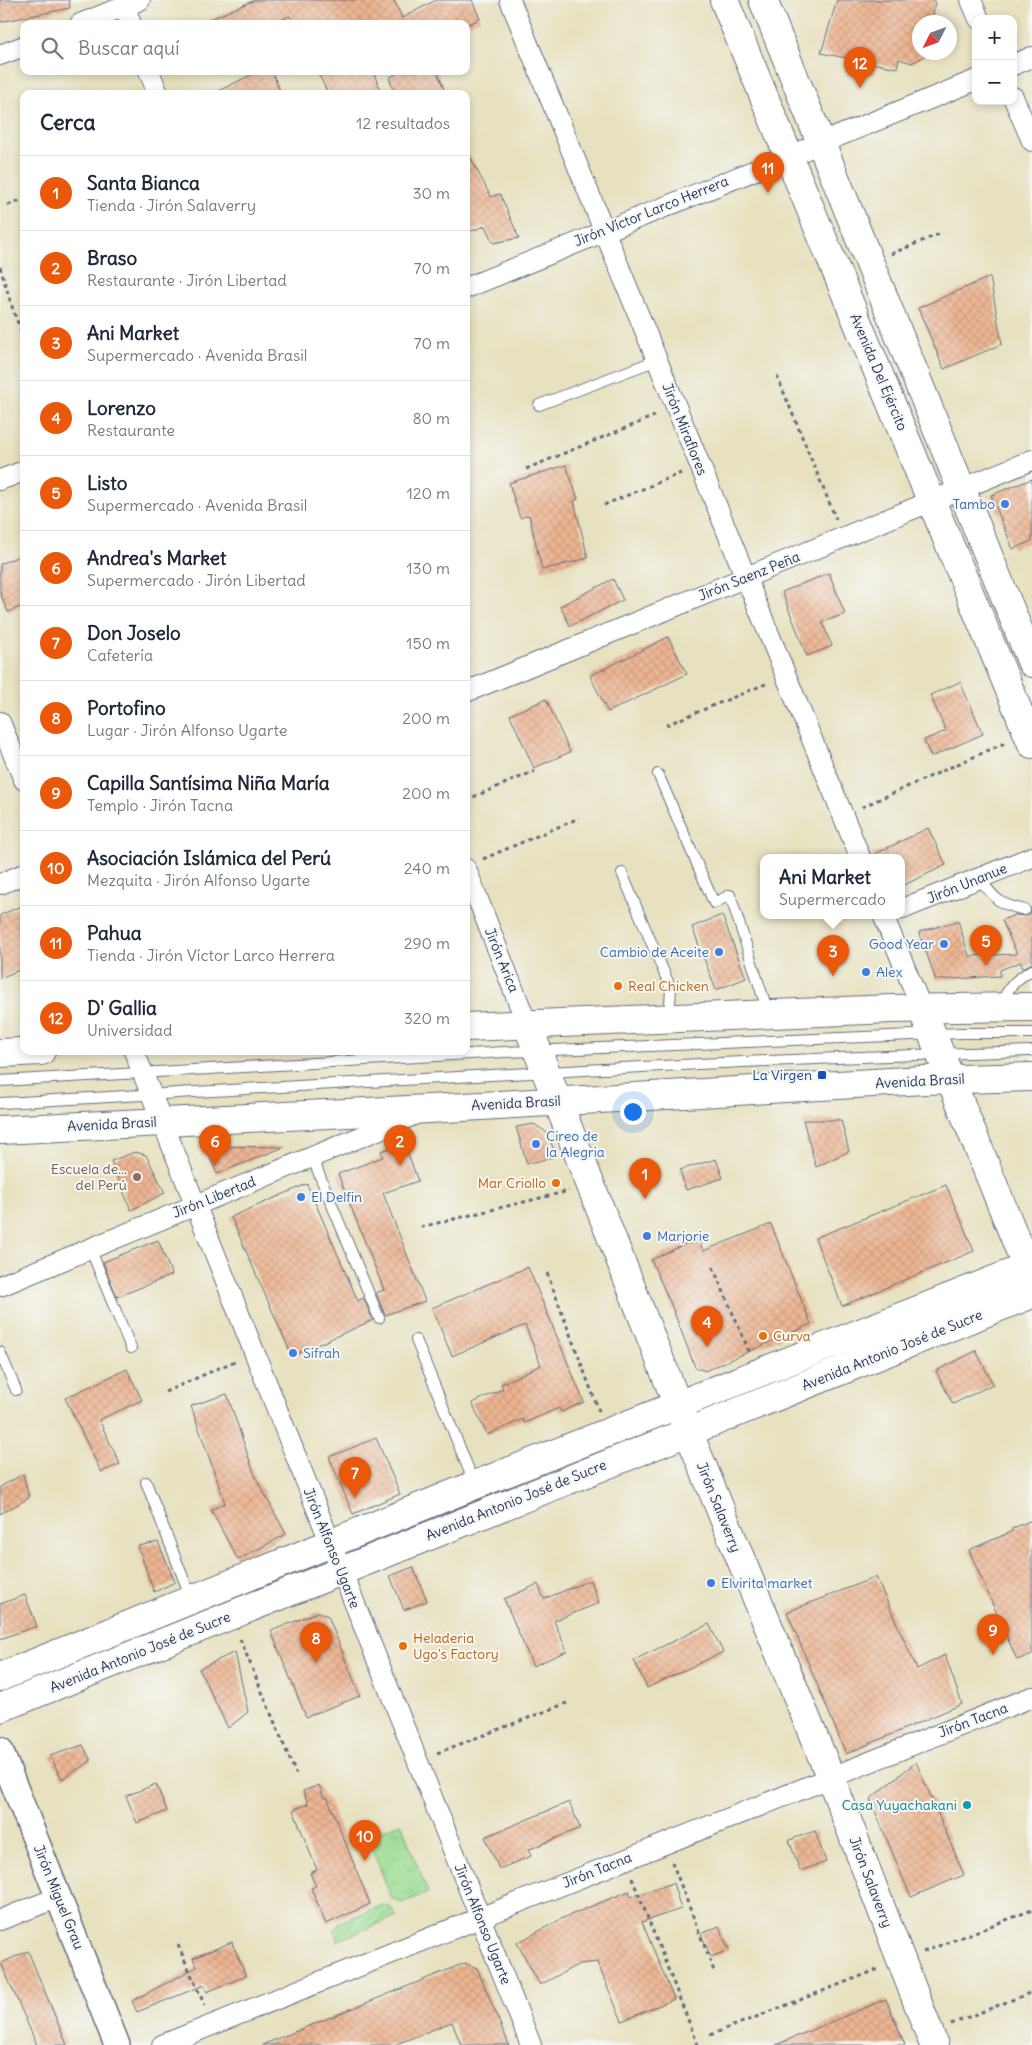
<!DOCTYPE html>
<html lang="es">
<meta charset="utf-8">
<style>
:root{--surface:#fff;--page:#f6f6f7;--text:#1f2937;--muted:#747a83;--line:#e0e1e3;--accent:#ea580c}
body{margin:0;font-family:Delius,sans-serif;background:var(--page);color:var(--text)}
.controls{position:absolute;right:15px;top:15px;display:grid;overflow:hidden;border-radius:10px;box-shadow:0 2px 8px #0003}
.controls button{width:45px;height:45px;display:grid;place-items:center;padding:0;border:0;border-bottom:1px solid var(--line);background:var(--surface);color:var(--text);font:25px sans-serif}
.compass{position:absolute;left:912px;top:15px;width:45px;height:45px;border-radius:50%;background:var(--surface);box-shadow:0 2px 8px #0003;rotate:228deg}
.you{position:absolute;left:632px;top:1111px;width:18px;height:18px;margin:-12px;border:4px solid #fff;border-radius:50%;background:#1a73e8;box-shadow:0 0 0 8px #1a73e833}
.badge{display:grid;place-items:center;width:32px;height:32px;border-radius:50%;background:var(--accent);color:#fff;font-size:16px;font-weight:700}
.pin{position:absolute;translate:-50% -41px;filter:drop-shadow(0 1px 2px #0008)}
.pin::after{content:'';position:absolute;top:26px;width:18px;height:15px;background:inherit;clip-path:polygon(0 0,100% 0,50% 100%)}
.popup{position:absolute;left:760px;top:854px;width:145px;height:65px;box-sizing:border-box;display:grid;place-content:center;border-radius:10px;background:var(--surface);filter:drop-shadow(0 1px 4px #0005);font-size:16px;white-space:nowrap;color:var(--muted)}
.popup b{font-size:19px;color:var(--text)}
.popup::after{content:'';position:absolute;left:50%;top:100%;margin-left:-10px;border:10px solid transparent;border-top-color:var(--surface)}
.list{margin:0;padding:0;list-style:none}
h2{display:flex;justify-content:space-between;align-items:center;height:65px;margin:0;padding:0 20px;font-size:21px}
h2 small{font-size:16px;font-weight:400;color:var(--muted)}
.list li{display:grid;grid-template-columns:32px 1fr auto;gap:15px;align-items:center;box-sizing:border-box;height:75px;padding:0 20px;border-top:1px solid var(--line)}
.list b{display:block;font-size:19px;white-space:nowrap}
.list p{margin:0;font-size:16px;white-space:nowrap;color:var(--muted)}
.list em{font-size:16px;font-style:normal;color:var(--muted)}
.icon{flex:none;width:28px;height:28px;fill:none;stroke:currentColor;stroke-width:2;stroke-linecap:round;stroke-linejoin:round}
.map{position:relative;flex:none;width:1032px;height:2045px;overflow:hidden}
.search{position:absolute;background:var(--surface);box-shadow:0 2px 8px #0003;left:20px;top:20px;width:450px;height:55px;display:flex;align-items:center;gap:12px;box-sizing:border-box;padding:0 18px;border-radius:10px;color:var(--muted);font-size:19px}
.panel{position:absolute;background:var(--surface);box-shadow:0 2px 8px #0003;left:20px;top:90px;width:450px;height:965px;border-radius:10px}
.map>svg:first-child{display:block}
</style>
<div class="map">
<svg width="1032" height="2045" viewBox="0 0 1032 2045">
<defs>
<pattern id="grass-tufts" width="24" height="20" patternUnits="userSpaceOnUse" patternTransform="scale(1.25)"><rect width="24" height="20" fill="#9dde94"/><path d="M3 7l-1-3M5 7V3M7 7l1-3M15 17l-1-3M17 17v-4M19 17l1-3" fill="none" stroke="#87bf82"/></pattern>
<pattern id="garden-furrows" width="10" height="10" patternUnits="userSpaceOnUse" patternTransform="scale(1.25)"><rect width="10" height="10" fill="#9dde94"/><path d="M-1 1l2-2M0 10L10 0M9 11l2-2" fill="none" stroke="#87bf82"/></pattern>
<pattern id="building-cross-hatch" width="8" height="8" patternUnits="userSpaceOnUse" patternTransform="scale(1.25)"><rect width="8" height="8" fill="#edb592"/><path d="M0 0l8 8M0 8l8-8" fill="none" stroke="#cb9c80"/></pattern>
</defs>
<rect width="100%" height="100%" fill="#f6f6f2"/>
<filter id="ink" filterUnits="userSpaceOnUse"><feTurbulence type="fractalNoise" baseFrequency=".02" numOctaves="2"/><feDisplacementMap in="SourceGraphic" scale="10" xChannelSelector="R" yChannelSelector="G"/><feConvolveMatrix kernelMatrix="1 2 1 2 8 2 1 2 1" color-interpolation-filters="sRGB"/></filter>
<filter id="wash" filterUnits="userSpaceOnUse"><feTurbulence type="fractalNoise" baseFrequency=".0096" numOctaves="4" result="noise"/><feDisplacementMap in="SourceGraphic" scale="20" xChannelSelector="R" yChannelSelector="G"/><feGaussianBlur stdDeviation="1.12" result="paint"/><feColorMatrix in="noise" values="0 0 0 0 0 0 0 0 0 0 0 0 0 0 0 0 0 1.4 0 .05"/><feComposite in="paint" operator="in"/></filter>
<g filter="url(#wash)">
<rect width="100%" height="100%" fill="#e7e1bf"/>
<path fill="url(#grass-tufts)" stroke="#5c8679" d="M 401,1823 L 428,1893 L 401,1903 L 392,1899 L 367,1836 Z"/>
<path fill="url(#garden-furrows)" stroke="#5c8679" d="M 383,1905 L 391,1908 L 397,1916 L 337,1941 L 335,1930 L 340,1922 Z"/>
<g id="blocks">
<path fill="url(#building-cross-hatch)" d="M 0,0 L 69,0 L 70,8 L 0,22 Z
M 255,0 L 394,0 L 402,18 L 436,0 L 472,0 L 480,19 L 469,24 L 294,24 L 290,16 L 272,24 L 199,24 Z
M 837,0 L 935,0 L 932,22 L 920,22 L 920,52 L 926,52 L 923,57 L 912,63 L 899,59 L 897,68 L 821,53 Z
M 259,71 L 272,71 L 281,94 L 212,94 Z
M 317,71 L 373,71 L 380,90 L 370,94 L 328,94 Z
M 401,71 L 437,71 L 446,94 L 396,94 L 389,78 Z
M 466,149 L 491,197 L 500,194 L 519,238 L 493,243 L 485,226 L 466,233 Z
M 990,277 L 1002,344 L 944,369 L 918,308 Z
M 566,465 L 578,499 L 574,501 L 588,558 L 542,570 L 529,515 L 520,518 L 509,483 Z
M 1032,479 L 1032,541 L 1013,549 L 991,495 Z
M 24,554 L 24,605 L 8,612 L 0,593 L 0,564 Z
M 829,573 L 845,614 L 822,622 L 832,646 L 807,656 L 782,592 Z
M 613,579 L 623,600 L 570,626 L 560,606 Z
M 668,637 L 687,674 L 608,712 L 590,676 Z
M 960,682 L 983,734 L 931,757 L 924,740 L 946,731 L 930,695 Z
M 546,699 L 570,752 L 534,768 L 510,715 Z
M 928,828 L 946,865 L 902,886 L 902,857 L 872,857 L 871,856 Z
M 24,905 L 24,968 L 0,978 L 0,915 Z
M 1032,908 L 1032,963 L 1023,968 L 1020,962 L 1000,970 L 1000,976 L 936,980 L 919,932 L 958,921 L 969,956 L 1017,954 L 1002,920 L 1015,915 L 1027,916 L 1032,912 Z
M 722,915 L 746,978 L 716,990 L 692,927 Z
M 803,1120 L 841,1120 L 849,1151 L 816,1167 Z
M 534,1124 L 546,1132 L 557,1156 L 527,1164 L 516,1127 Z
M 404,1143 L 418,1181 L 383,1193 L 425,1301 L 385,1315 L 376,1293 L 384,1290 L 338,1174 L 383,1157 L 381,1151 Z
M 205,1146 L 284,1147 L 217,1174 Z
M 135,1152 L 146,1155 L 165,1193 L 131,1210 L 111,1161 Z
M 716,1159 L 723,1178 L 686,1190 L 680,1170 Z
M 307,1184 L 358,1301 L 363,1298 L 373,1320 L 292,1356 L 231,1217 Z
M 946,1185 L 974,1251 L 842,1306 L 815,1238 Z
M 771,1224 L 811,1324 L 705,1371 L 695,1367 L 670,1302 L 651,1260 L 698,1238 L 703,1251 Z
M 158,1240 L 172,1275 L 117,1297 L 103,1262 Z
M 528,1267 L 584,1402 L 561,1412 L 559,1408 L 524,1423 L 523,1419 L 487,1435 L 472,1403 L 503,1389 L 501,1384 L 541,1365 L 525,1325 L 452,1356 L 432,1308 Z
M 976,1351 L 993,1384 L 953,1404 L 936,1371 Z
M 127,1369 L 142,1400 L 99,1420 L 120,1464 L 101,1472 L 65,1398 Z
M 227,1394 L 255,1476 L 286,1534 L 238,1560 L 211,1510 L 225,1503 L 191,1406 Z
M 376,1438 L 400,1494 L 353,1514 L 329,1457 Z
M 23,1474 L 29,1498 L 0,1514 L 0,1487 Z
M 1032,1520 L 1032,1654 L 1017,1660 L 969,1550 L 1013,1531 L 1011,1529 Z
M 158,1542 L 175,1582 L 154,1592 L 138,1546 Z
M 413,1567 L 427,1601 L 404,1610 L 390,1576 Z
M 876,1577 L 917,1669 L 945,1655 L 962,1704 L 846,1754 L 787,1612 Z
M 590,1580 L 599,1603 L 554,1621 L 567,1651 L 533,1666 L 504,1599 L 538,1584 L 544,1599 Z
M 25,1595 L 37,1626 L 0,1639 L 0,1604 Z
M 318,1612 L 328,1616 L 360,1696 L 306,1717 L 271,1631 Z
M 709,1624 L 723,1652 L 647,1688 L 634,1660 Z
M 235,1652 L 248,1712 L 228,1728 L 199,1669 Z
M 83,1745 L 91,1761 L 62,1779 L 50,1756 Z
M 916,1762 L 964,1875 L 911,1897 L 870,1799 Z
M 156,1784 L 167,1811 L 137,1823 L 126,1796 Z
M 319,1785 L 324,1798 L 327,1797 L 370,1904 L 326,1924 L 311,1888 L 316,1886 L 310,1873 L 317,1870 L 293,1810 L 308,1804 L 303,1791 Z
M 569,1802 L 580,1828 L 528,1850 L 531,1856 L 499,1869 L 485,1837 Z
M 815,1831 L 826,1862 L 800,1871 L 789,1840 Z
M 673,1883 L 681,1909 L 642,1922 L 674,1999 L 622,2021 L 597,1962 L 579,1964 L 540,1985 L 517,1943 L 563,1918 L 629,1891 L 631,1897 Z
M 719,1926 L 729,1950 L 711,1957 L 701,1934 Z
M 232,1942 L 246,1976 L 207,1992 L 204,1985 L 137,2012 L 132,2001 L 197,1967 L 193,1958 Z
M 28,1951 L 67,2045 L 37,2045 L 1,1963 Z
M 465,1963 L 477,1968 L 509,2045 L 461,2045 L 452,2022 L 394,2045 L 262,2045 Z
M 886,1999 L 905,2045 L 776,2045 Z"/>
</g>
</g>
<g filter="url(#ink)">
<use href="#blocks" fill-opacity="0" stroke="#626d80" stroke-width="1"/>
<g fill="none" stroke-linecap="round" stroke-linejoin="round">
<g stroke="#626d80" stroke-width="12">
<path id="service" d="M 539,405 L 657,360
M 658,774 L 714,903 L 730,895 L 768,1012
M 622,873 L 671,989 L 669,1017
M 979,878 C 996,900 998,904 1025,910
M 1000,1005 C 1009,987 1014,980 1032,970
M 0,1081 L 505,1052 L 961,1033 L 1032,1033
M 0,1103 C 344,1084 688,1061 1032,1051
M 312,1157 L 379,1318
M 90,1248 L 131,1348
M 416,1340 L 475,1485
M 0,1352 L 16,1390
M 146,1482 L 191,1598"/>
</g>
<g stroke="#626d80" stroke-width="22">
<path id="minor" d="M 510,0 L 860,857
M 971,0 L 979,19
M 125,6 L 131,24
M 80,24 L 140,0
M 0,55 L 24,46
M 1013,65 L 1032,57
M 149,71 L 158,94
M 1013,97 L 1032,141
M 466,288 L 976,80
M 0,480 L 24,471
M 466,692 L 1032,460
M 0,722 L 24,780
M 466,869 L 527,1024
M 0,884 L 24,874
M 902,909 L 1032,857
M 883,915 L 922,1009
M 134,1051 L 531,2045
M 0,1286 L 416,1114
M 0,1920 L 59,1897
M 162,2045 L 1032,1697"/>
</g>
<g stroke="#626d80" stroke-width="28">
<path id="tertiary" d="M 0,1750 L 117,2045"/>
</g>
<g stroke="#626d80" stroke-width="30">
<path id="secondary" d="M 724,0 L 1032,744
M 763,0 L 1032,663
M 922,1009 L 1032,1280
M 527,1024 L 688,1431 L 830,1776 L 934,2045
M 0,1677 L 475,1485 L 1032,1265
M 0,1708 L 1032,1294"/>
</g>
<g stroke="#626d80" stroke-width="30">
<path id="primary" d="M 466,1027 L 891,1009 L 1032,1007
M 0,1053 L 41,1051
M 0,1130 L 429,1109 L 924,1080 L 1032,1077"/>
</g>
<path stroke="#626d80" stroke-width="3" stroke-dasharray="4 4" stroke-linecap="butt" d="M 8,205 L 24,199
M 891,254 L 939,234
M 0,267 L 14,313 L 24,338
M 777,376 L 836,519
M 526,469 L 657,415
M 604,505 L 681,473
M 666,725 L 768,683
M 466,800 L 535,771
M 862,807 L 1007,742
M 483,859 L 579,818
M 421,1227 L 569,1191
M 713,1267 L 749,1351
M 547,1273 L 599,1411
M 165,1392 L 235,1361
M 240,1639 L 296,1774
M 437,1753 L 567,1703
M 672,1862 L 714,1971
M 632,1878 L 698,2045
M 178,1945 L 205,2006
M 923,1952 L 1032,1910
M 951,2024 L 1032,1992
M 710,2035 L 879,1969"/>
<use href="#service" stroke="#fff" stroke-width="10"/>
<use href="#minor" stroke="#fff" stroke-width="20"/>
<use href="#tertiary" stroke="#fff" stroke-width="25"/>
<use href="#secondary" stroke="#fff" stroke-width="28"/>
<use href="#primary" stroke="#fff" stroke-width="28"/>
</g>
</g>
<g fill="#3f7fe0" stroke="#f6f6f2" stroke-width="2">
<circle cx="1005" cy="504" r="5"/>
<circle cx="944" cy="944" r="5"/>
<circle cx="719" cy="952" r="5"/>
<circle cx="866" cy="972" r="5"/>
<circle cx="536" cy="1144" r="5"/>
<circle cx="301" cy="1197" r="5"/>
<circle cx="647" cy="1236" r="5"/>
<circle cx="293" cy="1353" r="5"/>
<circle cx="711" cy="1583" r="5"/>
</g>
<g fill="#e8710a" stroke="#f6f6f2" stroke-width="2">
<circle cx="618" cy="986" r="5"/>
<circle cx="556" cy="1183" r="5"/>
<circle cx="763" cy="1336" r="5"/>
<circle cx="403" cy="1646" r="5"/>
</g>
<rect fill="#1a4fb4" stroke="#f6f6f2" stroke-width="2" x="817" y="1070" width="10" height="10" rx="2.5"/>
<circle fill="#8d6e63" stroke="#f6f6f2" stroke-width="2" cx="137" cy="1177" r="5"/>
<circle fill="#0f9aa8" stroke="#f6f6f2" stroke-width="2" cx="967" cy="1805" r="5"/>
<g text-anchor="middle" stroke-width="4" stroke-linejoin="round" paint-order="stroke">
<g font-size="14" fill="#1b2f5e" stroke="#f6f6f2">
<text transform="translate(651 211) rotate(-22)" y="5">Jirón Víctor Larco Herrera</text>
<text transform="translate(879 372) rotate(67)" y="5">Avenida Del Ejército</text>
<text transform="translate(685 429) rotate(68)" y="5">Jirón Miraflores</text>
<text transform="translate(749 576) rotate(-22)" y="5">Jirón Saenz Peña</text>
<text transform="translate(967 883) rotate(-22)" y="5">Jirón Unanue</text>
<text transform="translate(502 960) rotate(68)" y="5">Jirón Arica</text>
<text transform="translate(920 1081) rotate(-3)" y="5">Avenida Brasil</text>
<text transform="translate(516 1103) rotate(-3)" y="5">Avenida Brasil</text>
<text transform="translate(112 1124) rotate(-3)" y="5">Avenida Brasil</text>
<text transform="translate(214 1197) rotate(-22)" y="5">Jirón Libertad</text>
<text transform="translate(892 1350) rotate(-22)" y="5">Avenida Antonio José de Sucre</text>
<text transform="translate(516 1500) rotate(-22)" y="5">Avenida Antonio José de Sucre</text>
<text transform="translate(719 1507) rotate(68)" y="5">Jirón Salaverry</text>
<text transform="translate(332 1548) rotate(68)" y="5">Jirón Alfonso Ugarte</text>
<text transform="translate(140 1652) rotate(-22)" y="5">Avenida Antonio José de Sucre</text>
<text transform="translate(973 1720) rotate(-21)" y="5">Jirón Tacna</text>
<text transform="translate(597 1870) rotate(-22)" y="5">Jirón Tacna</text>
<text transform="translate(871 1882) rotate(69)" y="5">Jirón Salaverry</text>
<text transform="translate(59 1897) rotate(68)" y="5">Jirón Miguel Grau</text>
<text transform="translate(483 1924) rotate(68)" y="5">Jirón Alfonso Ugarte</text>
</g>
<g font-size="14" fill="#366cbe" stroke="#f6f6f2" text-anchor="start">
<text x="995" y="509" text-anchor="end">Tambo</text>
<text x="934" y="949" text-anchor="end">Good Year</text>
<text x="709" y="957" text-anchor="end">Cambio de Aceite</text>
<text x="876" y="977">Alex</text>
<text x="546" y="1141">Cireo de<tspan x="546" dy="16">la Alegria</tspan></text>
<text x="311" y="1202">El Delfin</text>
<text x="657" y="1241">Marjorie</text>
<text x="303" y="1358">Sifrah</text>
<text x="721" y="1588">Elvirita market</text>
</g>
<g font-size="14" fill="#c56008" stroke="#f6f6f2" text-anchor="start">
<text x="628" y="991">Real Chicken</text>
<text x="546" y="1188" text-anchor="end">Mar Criollo</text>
<text x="773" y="1341">Curva</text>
<text x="413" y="1643">Heladeria<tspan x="413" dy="16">Ugo's Factory</tspan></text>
</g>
<g font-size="14" fill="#164399" stroke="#f6f6f2" text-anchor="end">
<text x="812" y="1080">La Virgen</text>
</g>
<g font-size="14" fill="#785e54" stroke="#f6f6f2" text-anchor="end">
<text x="127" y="1174">Escuela de...<tspan x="127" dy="16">del Perú</tspan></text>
</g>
<g font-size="14" fill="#0d838f" stroke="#f6f6f2" text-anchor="end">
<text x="957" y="1810">Casa Yuyachakani</text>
</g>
</g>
</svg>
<div class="controls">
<button>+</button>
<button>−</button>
</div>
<svg class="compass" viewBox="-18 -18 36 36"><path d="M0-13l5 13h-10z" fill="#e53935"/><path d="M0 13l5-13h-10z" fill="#747a83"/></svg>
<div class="you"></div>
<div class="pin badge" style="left:645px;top:1199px">1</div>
<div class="pin badge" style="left:400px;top:1166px">2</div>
<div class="pin badge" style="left:833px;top:976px">3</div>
<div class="popup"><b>Ani Market</b>Supermercado</div>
<div class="pin badge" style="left:707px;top:1347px">4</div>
<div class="pin badge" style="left:986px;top:966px">5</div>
<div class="pin badge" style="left:215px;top:1166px">6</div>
<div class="pin badge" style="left:355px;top:1498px">7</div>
<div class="pin badge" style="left:316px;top:1663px">8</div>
<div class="pin badge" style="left:993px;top:1655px">9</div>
<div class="pin badge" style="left:365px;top:1861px">10</div>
<div class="pin badge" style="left:768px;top:193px">11</div>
<div class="pin badge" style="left:860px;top:88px">12</div>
<div class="search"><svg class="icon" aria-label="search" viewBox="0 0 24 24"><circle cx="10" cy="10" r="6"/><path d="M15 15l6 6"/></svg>Buscar aquí</div>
<section class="panel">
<h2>Cerca<small>12 resultados</small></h2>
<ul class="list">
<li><span class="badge">1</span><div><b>Santa Bianca</b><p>Tienda · Jirón Salaverry</p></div><em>30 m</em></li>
<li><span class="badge">2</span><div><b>Braso</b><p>Restaurante · Jirón Libertad</p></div><em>70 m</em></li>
<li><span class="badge">3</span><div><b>Ani Market</b><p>Supermercado · Avenida Brasil</p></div><em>70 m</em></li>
<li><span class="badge">4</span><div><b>Lorenzo</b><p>Restaurante</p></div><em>80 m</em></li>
<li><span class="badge">5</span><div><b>Listo</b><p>Supermercado · Avenida Brasil</p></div><em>120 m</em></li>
<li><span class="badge">6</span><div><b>Andrea's Market</b><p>Supermercado · Jirón Libertad</p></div><em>130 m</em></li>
<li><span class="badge">7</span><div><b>Don Joselo</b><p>Cafetería</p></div><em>150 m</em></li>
<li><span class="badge">8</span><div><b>Portofino</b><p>Lugar · Jirón Alfonso Ugarte</p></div><em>200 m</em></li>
<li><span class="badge">9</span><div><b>Capilla Santísima Niña María</b><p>Templo · Jirón Tacna</p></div><em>200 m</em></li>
<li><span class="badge">10</span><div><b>Asociación Islámica del Perú</b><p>Mezquita · Jirón Alfonso Ugarte</p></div><em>240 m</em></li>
<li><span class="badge">11</span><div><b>Pahua</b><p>Tienda · Jirón Víctor Larco Herrera</p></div><em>290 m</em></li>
<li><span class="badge">12</span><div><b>D' Gallia</b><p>Universidad</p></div><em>320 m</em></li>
</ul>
</section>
</div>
